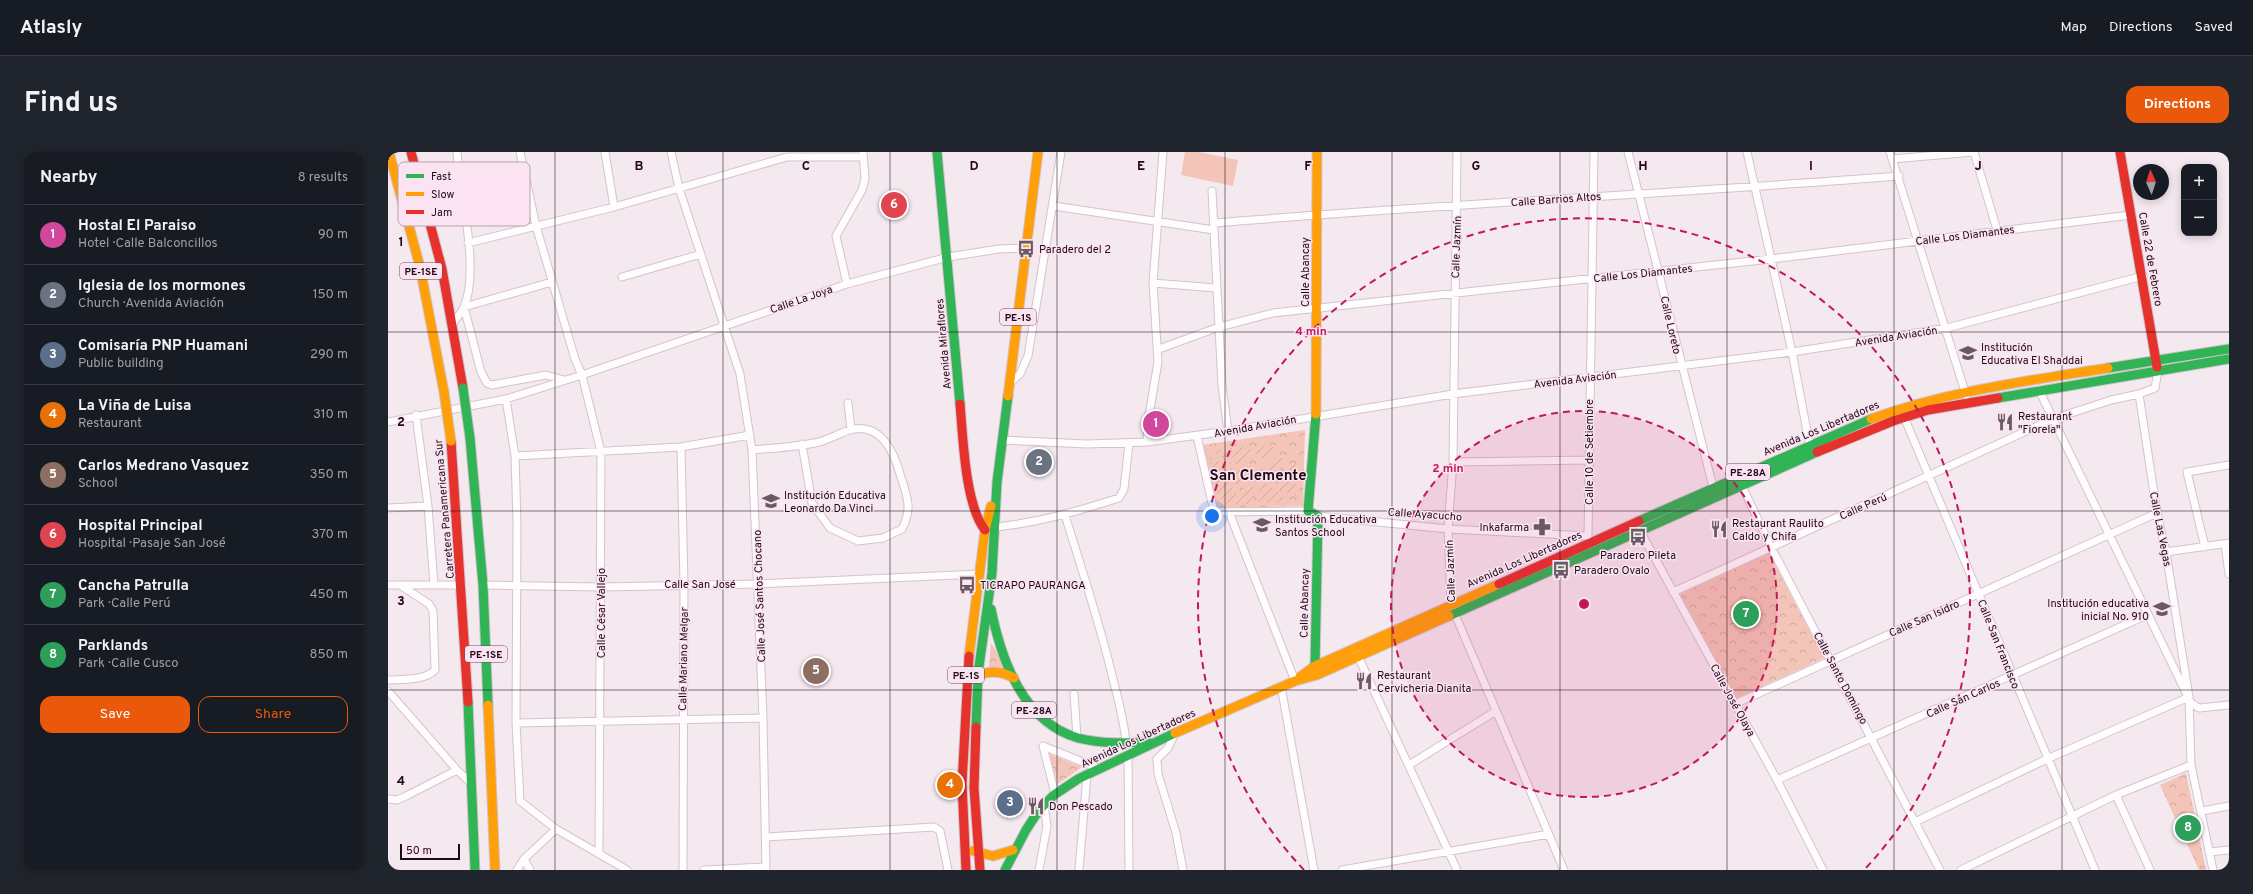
<!DOCTYPE html>
<meta charset="utf-8">
<style>
:root{--surface:#171b24;--page:#20242c;--text:#f1f3f6;--muted:#9ea1a6;--line:#363941;--accent:#ea580c}
body{margin:0;font-family:Overpass,sans-serif;background:var(--page);color:var(--text)}
.controls{position:absolute;right:12px;top:12px;display:grid;overflow:hidden;border-radius:8px;box-shadow:0 2px 10px #0003}
.controls button{width:36px;height:36px;display:grid;place-items:center;padding:0;border:0;border-bottom:1px solid var(--line);background:var(--surface);color:var(--text);font:20px sans-serif}
.compass{position:absolute;left:1745px;top:12px;width:36px;height:36px;border-radius:50%;background:var(--surface);box-shadow:0 2px 10px #0003;rotate:357deg}
.scale{position:absolute;left:12px;bottom:10px;width:60px;box-sizing:border-box;padding-left:4px;border:2px solid #1e0b18;border-top:0;font-size:11px;line-height:14px;white-space:nowrap;color:#1e0b18;-webkit-text-stroke:3px #fbe3f1;paint-order:stroke}
.you{position:absolute;left:824px;top:364px;width:14px;height:14px;margin:-10px;border:3px solid #fff;border-radius:50%;background:#1a73e8;box-shadow:0 0 0 6px #1a73e833}
.badge{display:grid;place-items:center;width:26px;height:26px;border-radius:50%;background:var(--accent);color:#fff;font-size:13px;font-weight:700}
.pin{position:absolute;translate:-50% -50%;border:2px solid #fff;box-shadow:0 1px 4px #0006}
.list{margin:0;padding:0;list-style:none}
h2{display:flex;justify-content:space-between;align-items:center;height:52px;margin:0;padding:0 16px;font-size:17px}
h2 small{font-size:13px;font-weight:400;color:var(--muted)}
.list li{display:grid;grid-template-columns:26px 1fr auto;gap:12px;align-items:center;box-sizing:border-box;height:60px;padding:0 16px;border-top:1px solid var(--line)}
.list b{display:block;font-size:15px;white-space:nowrap}
.list p{margin:0;font-size:13px;white-space:nowrap;color:var(--muted)}
.list em{font-size:13px;font-style:normal;color:var(--muted)}
.actions{display:flex;gap:8px;padding:12px 16px}
.actions a{flex:1;padding:9px 0;border:1px solid var(--accent);border-radius:12px;text-align:center;font-size:14px;color:var(--accent)}
.actions .main{background:var(--accent);color:#fff}
.map{position:relative;flex:none;width:1841px;height:718px;overflow:hidden;border-radius:12px}
header{display:flex;align-items:center;gap:24px;box-sizing:border-box;height:56px;padding:0 20px;background:var(--surface);border-bottom:1px solid var(--line)}
header strong{font-size:19px}
nav{display:flex;gap:22px;margin-inline-start:auto;font-size:14px}
.intro{display:flex;align-items:center;justify-content:space-between;box-sizing:border-box;height:96px;padding:0 24px}
h1{margin:0;font-size:28px}
.button{padding:10px 18px;border-radius:12px;background:var(--accent);color:#fff;font-size:14px;font-weight:700}
main{display:flex;gap:24px;padding:0 24px}
aside{flex:1;background:var(--surface);border-radius:12px;box-shadow:0 2px 10px #0003}
.map>svg:first-child{display:block}
</style>
<header>
<strong>Atlasly</strong>
<nav><a>Map</a><a>Directions</a><a>Saved</a></nav>
</header>
<div class="intro"><h1>Find us</h1><a class="button">Directions</a></div>
<main>
<aside>
<h2>Nearby<small>8 results</small></h2>
<ul class="list">
<li><span class="badge" style="background:#d1479c">1</span><div><b>Hostal El Paraiso</b><p>Hotel · Calle Balconcillos</p></div><em>90 m</em></li>
<li><span class="badge" style="background:#6b7280">2</span><div><b>Iglesia de los mormones</b><p>Church · Avenida Aviación</p></div><em>150 m</em></li>
<li><span class="badge" style="background:#5c6f8a">3</span><div><b>Comisaría PNP Huamani</b><p>Public building</p></div><em>290 m</em></li>
<li><span class="badge" style="background:#e8710a">4</span><div><b>La Viña de Luisa</b><p>Restaurant</p></div><em>310 m</em></li>
<li><span class="badge" style="background:#8d6e63">5</span><div><b>Carlos Medrano Vasquez</b><p>School</p></div><em>350 m</em></li>
<li><span class="badge" style="background:#e0444e">6</span><div><b>Hospital Principal</b><p>Hospital · Pasaje San José</p></div><em>370 m</em></li>
<li><span class="badge" style="background:#2e9e5b">7</span><div><b>Cancha Patrulla</b><p>Park · Calle Perú</p></div><em>450 m</em></li>
<li><span class="badge" style="background:#2e9e5b">8</span><div><b>Parklands</b><p>Park · Calle Cusco</p></div><em>850 m</em></li>
</ul>
<div class="actions"><a class="main">Save</a><a>Share</a></div>
</aside>
<div class="map">
<svg width="1841" height="718" viewBox="0 0 1841 718">
<defs>
<pattern id="park-crowns" width="20" height="18" patternUnits="userSpaceOnUse"><rect width="20" height="18" fill="#f3c4b7"/><path d="M2 6a3 3 0 1 1 6 0M12 15a3 3 0 1 1 6 0" fill="none" stroke="#d0a79d"/></pattern>
<pattern id="garden-furrows" width="10" height="10" patternUnits="userSpaceOnUse"><rect width="10" height="10" fill="#f3c4b7"/><path d="M-1 1l2-2M0 10L10 0M9 11l2-2" fill="none" stroke="#d0a79d"/></pattern>
</defs>
<rect width="100%" height="100%" fill="#f5e9f0"/>
<path fill="url(#park-crowns)" d="M 917,278 L 915,354 L 829,356 L 814,293 Z
M 1381,401 L 1436,506 L 1349,546 L 1292,442 Z
M 603,491 L 618,516 L 601,515 Z
M 661,602 L 694,615 L 670,632 Z
M 1798,621 L 1818,718 L 1811,718 L 1772,633 Z"/>
<path fill="url(#garden-furrows)" d="M 884,293 L 888,300 L 879,309 L 875,306 L 868,305 L 868,296 Z
M 862,294 L 864,306 L 855,314 L 841,310 L 847,302 L 845,299 L 841,300 L 840,309 L 825,301 L 826,298 Z
M 890,303 L 897,308 L 892,324 L 883,321 L 880,312 Z
M 823,305 L 837,313 L 835,318 L 831,321 L 833,325 L 839,325 L 837,319 L 839,314 L 854,319 L 857,328 L 852,332 L 845,332 L 844,339 L 835,347 L 830,346 L 821,306 Z
M 902,311 L 907,312 L 908,343 L 903,344 L 882,327 L 883,325 L 896,327 Z
M 860,331 L 866,335 L 866,352 L 839,353 L 838,350 L 847,342 L 852,343 L 856,341 L 855,335 Z
M 879,331 L 900,349 L 899,351 L 871,351 L 871,335 Z"/>
<path fill="#f3c4b7" d="M 797,0 L 811,0 L 850,8 L 845,34 L 793,23 Z"/>
<g fill="none" stroke-linecap="round" stroke-linejoin="round">
<g stroke="#d3c3cd" stroke-width="9">
<path id="street" d="M 132,0 L 148,74 L 187,207 L 194,223 L 213,300 L 211,702
M 217,0 L 226,55
M 283,0 L 291,36 L 352,222 L 364,298 L 375,566 L 378,718
M 1069,0 L 1065,310 L 1060,377 L 1063,453 L 1176,718
M 1240,0 L 1326,339
M 1359,0 L 1404,200 L 1422,295
M 1502,0 L 1578,243
M 1586,0 L 1609,78
M 1504,7 L 1585,0
M 824,39 L 834,234 L 840,279
M 666,54 L 826,78
M 826,71 C 1054,52 1282,42 1511,24
M 80,91 L 226,55 L 399,5 L 475,5
M 234,125 L 313,102
M 164,130 L 76,155 L 93,220 L 99,231 L 104,233 L 158,223 L 176,228
M 765,131 L 828,136
M 459,132 L 448,84 L 474,38 L 477,27 L 475,1
M 66,170 C 69,165 74,160 76,155 C 92,118 72,40 69,0
M 771,197 L 831,175 L 885,161 L 1383,107 L 1743,63
M 1770,219 L 1767,236 L 1751,242 L 1769,361 L 1778,400 L 1801,545 L 1803,613 L 1825,718
M 621,232 L 632,222 L 640,204 L 673,0
M 1651,238 L 1803,551 L 1811,556 L 1841,553
M 118,247 L 127,304 L 129,371 L 128,571 L 132,649 L 168,677 L 239,718
M 460,251 L 463,278
M 28,263 L 40,354 L 46,433
M 1516,265 L 1707,718
M 0,270 L 118,247 L 194,223 L 459,132 L 560,105 L 611,97 L 639,96
M 809,284 L 826,360 L 920,359
M 614,288 L 699,292 L 759,290 L 840,279 L 1065,242 L 1404,200 L 1559,176 L 1755,124
M 759,290 L 760,269 L 770,210 L 765,131 L 775,0
M 293,295 L 296,432 L 295,718
M 364,298 C 386,296 410,295 431,290 C 442,287 454,280 465,277 C 493,272 506,300 512,322 C 519,344 525,356 514,377 L 495,386 L 470,389 L 442,376 L 424,351 L 414,292
M 127,304 L 293,295 L 362,283
M 1065,310 L 1201,308
M 1354,334 L 1383,395 L 1552,718
M 0,356 L 40,354
M 841,360 L 907,529
M 677,363 C 693,415 710,466 723,519 C 729,543 736,566 738,591
M 930,364 L 1060,377 L 1200,384
M 607,375 C 650,371 690,359 731,346 L 736,337 L 741,291
M 1252,379 L 1389,628 L 1435,718
M 1200,384 L 1206,0
M 1837,392 L 1841,422
M 1817,395 L 1799,320 L 1841,313
M 1778,400 L 1841,391
M 0,433 L 74,433
M 95,433 L 213,435 L 371,432 L 591,422
M 1285,440 L 1665,267 L 1723,248 L 1751,242
M 969,502 L 1069,718
M 0,528 C 15,527 36,529 47,518 L 45,459 L 41,452 L 12,433
M 893,534 L 926,718
M 0,539 L 69,618 L 83,631
M 686,542 L 689,585
M 1347,552 L 1769,361
M 128,571 L 375,566
M 787,581 L 780,596 L 769,607 L 770,622 L 788,681 L 795,718
M 740,603 L 741,718
M 1021,613 L 1108,559
M 1389,628 L 1759,463
M 667,642 L 655,594 L 712,617
M 1728,643 L 1762,718
M 0,647 L 9,648 L 18,644 L 69,618
M 1814,659 L 1841,654
M 1527,670 L 1659,607 L 1801,545
M 378,685 L 546,675 L 552,679 L 560,718
M 1821,700 L 1841,698
M 136,707 L 168,677
M 129,718 L 136,707 L 142,718
M 316,718 L 378,715
M 651,718 L 659,674 L 656,653
M 691,718 L 699,623
M 954,718 L 1161,682
M 1573,718 L 1728,643 L 1803,613"/>
</g>
<g stroke="#d3c3cd" stroke-width="11">
<path id="fast" d="M 549,0 L 572,252
M 1720,216 L 1841,197
M 1610,246 L 1841,207
M 82,286 L 95,433 L 100,553
M 1251,369 L 1483,267
M 603,457 C 613,507 635,570 690,586 C 713,592 737,591 760,590
M 1061,464 L 1429,300
M 927,514 L 930,364 L 920,359 L 928,262
M 80,550 L 87,718
M 588,575 L 590,522 L 604,421 L 609,330 L 620,244
M 617,718 L 638,678 L 651,658 L 666,643 L 690,627 L 787,581"/>
</g>
<g stroke="#d3c3cd" stroke-width="11">
<path id="slow" d="M 1,0 L 32,115 L 56,240
M 620,244 L 650,0
M 928,262 L 929,0
M 1483,267 C 1560,239 1639,229 1720,216
M 581,504 L 597,378 L 603,354
M 912,525 L 927,514 L 1111,432
M 585,526 C 599,518 612,518 626,526
M 100,553 L 107,718
M 787,581 L 907,529 L 929,523 L 1061,464
M 585,699 L 605,704 L 625,698"/>
</g>
<g stroke="#d3c3cd" stroke-width="11">
<path id="jam" d="M 23,0 L 54,117 L 75,236
M 1732,0 L 1769,215
M 572,252 C 575,285 577,353 597,378
M 63,289 L 80,550
M 1429,300 L 1505,269 L 1540,258 L 1610,246
M 1111,432 L 1251,369
M 588,575 L 586,636 L 592,718
M 578,718 L 574,632 L 581,504"/>
</g>
<use href="#street" stroke="#fefcfd" stroke-width="7"/>
<use href="#fast" stroke="#30b455" stroke-width="9"/>
<use href="#slow" stroke="#ff9f0a" stroke-width="9"/>
<use href="#jam" stroke="#e5322d" stroke-width="9"/>
<g stroke="#d3c3cd" stroke-width="11" stroke-linecap="butt">
<path id="fast-bridge" d="M 75,236 L 82,286"/>
</g>
<g stroke="#d3c3cd" stroke-width="11" stroke-linecap="butt">
<path id="slow-bridge" d="M 56,240 L 63,289"/>
</g>
<use href="#fast-bridge" stroke="#30b455" stroke-width="9"/>
<use href="#slow-bridge" stroke="#ff9f0a" stroke-width="9"/>
</g>
<path fill="none" stroke="#1e0b18" stroke-width="1" stroke-opacity="0.55" d="M 167,0 L 167,718M 335,0 L 335,718M 502,0 L 502,718M 669,0 L 669,718M 837,0 L 837,718M 1004,0 L 1004,718M 1172,0 L 1172,718M 1339,0 L 1339,718M 1506,0 L 1506,718M 1674,0 L 1674,718M 0,180 L 1841,180M 0,359 L 1841,359M 0,538 L 1841,538"/>
<circle cx="1196" cy="452" r="193" fill="#c2185b" fill-opacity=".12"/>
<g fill="none" stroke="#c2185b" stroke-width="2" stroke-dasharray="7 5">
<circle cx="1196" cy="452" r="193"/>
<path d="M916 718A386 386 0 1 1 1476 718"/>
</g>
<defs>
<g id="bus-bare" transform="scale(1.38)"><path d="M-5-6H5V4H4V6H2V4H-2V6H-4V4H-5ZM-3.5-4V0h7V-4ZM-3.5 1.2v1.5H-2V1.2ZM2 1.2v1.5H3.5V1.2Z" fill="#695964" stroke="#fbe3f1" stroke-width="2.5" paint-order="stroke"/></g>
<g id="school-bare" transform="scale(1.38)"><path d="M0-5L7-2L0 1L-7-2ZM-4 1L0 2.5L4 1V4Q0 6-4 4Z" fill="#695964" stroke="#fbe3f1" stroke-width="2.5" paint-order="stroke"/></g>
<g id="restaurant-bare" transform="scale(1.38)"><path d="M-5-6h1v4h1v-4h1v4h1v-4h1v5L-1.5 .5V6h-2V.5L-5-1ZM5-6V6H3V1.5H1.5Q1.5-4 5-6Z" fill="#695964" stroke="#fbe3f1" stroke-width="2.5" paint-order="stroke"/></g>
<g id="pharmacy-bare" transform="scale(1.38)"><path d="M-2-6h4v4h4v4h-4v4h-4v-4h-4v-4h4Z" fill="#695964" stroke="#fbe3f1" stroke-width="2.5" paint-order="stroke"/></g>
</defs>
<g fill-rule="evenodd">
<use href="#bus-bare" x="638" y="97"/>
<use href="#school-bare" x="1580" y="201"/>
<use href="#restaurant-bare" x="1617" y="270"/>
<use href="#school-bare" x="383" y="349"/>
<use href="#school-bare" x="874" y="373"/>
<use href="#pharmacy-bare" x="1154" y="375"/>
<use href="#restaurant-bare" x="1331" y="377"/>
<use href="#bus-bare" x="1250" y="385"/>
<use href="#bus-bare" x="1173" y="418"/>
<use href="#bus-bare" x="579" y="433"/>
<use href="#school-bare" x="1774" y="457"/>
<use href="#restaurant-bare" x="976" y="529"/>
<use href="#restaurant-bare" x="648" y="654"/>
</g>
<g text-anchor="middle" stroke-width="3" stroke-linejoin="round" paint-order="stroke">
<g fill="#fbe3f1" stroke="#604c59" stroke-width="1">
<rect x="12" y="111" width="42" height="16" rx="3"/>
<rect x="612" y="157" width="36" height="16" rx="3"/>
<rect x="1338" y="312" width="44" height="16" rx="3"/>
<rect x="77" y="494" width="42" height="16" rx="3"/>
<rect x="560" y="515" width="36" height="16" rx="3"/>
<rect x="624" y="550" width="44" height="16" rx="3"/>
</g>
<g font-size="10" font-weight="bold" fill="#1e0b18">
<text x="33" y="123">PE-1SE</text>
<text x="630" y="169">PE-1S</text>
<text x="1360" y="324">PE-28A</text>
<text x="98" y="506">PE-1SE</text>
<text x="578" y="527">PE-1S</text>
<text x="646" y="562">PE-28A</text>
</g>
<g font-size="11" fill="#1e0b18" stroke="#fbe3f1">
<text transform="translate(1168 47) rotate(-4)" y="4">Calle Barrios Altos</text>
<text transform="translate(1577 83) rotate(-7)" y="4">Calle Los Diamantes</text>
<text transform="translate(1068 95) rotate(-88)" y="4">Calle Jazmín</text>
<text transform="translate(1763 107) rotate(80)" y="4">Calle 22 de Febrero</text>
<text transform="translate(917 120) rotate(-90)" y="4">Calle Abancay</text>
<text transform="translate(1255 121) rotate(-6)" y="4">Calle Los Diamantes</text>
<text transform="translate(413 147) rotate(-19)" y="4">Calle La Joya</text>
<text transform="translate(1283 173) rotate(77)" y="4">Calle Loreto</text>
<text transform="translate(1508 184) rotate(-9)" y="4">Avenida Aviación</text>
<text transform="translate(555 192) rotate(-95)" y="4">Avenida Miraflores</text>
<text transform="translate(1187 227) rotate(-7)" y="4">Avenida Aviación</text>
<text transform="translate(867 274) rotate(-10)" y="4">Avenida Aviación</text>
<text transform="translate(1433 276) rotate(-23)" y="4">Avenida Los Libertadores</text>
<text transform="translate(1201 300) rotate(-90)" y="4">Calle 10 de Setiembre</text>
<text transform="translate(1475 354) rotate(-24)" y="4">Calle Perú</text>
<text transform="translate(56 357) rotate(-95)" y="4">Carretera Panamericana Sur</text>
<text transform="translate(1037 362) rotate(4)" y="4">Calle Ayacucho</text>
<text transform="translate(1773 377) rotate(79)" y="4">Calle Las Vegas</text>
<text transform="translate(1136 407) rotate(-24)" y="4">Avenida Los Libertadores</text>
<text transform="translate(1062 419) rotate(-92)" y="4">Calle Jazmín</text>
<text x="312" y="436">Calle San José</text>
<text transform="translate(371 444) rotate(-92)" y="4">Calle José Santos Chocano</text>
<text transform="translate(916 451) rotate(-89)" y="4">Calle Abancay</text>
<text transform="translate(213 461) rotate(-90)" y="4">Calle César Vallejo</text>
<text transform="translate(1536 466) rotate(-24)" y="4">Calle San Isidro</text>
<text transform="translate(1611 492) rotate(68)" y="4">Calle San Francisco</text>
<text transform="translate(295 507) rotate(-89)" y="4">Calle Mariano Melgar</text>
<text transform="translate(1453 526) rotate(62)" y="4">Calle Santo Domingo</text>
<text transform="translate(1575 546) rotate(-24)" y="4">Calle San Carlos</text>
<text transform="translate(1345 548) rotate(61)" y="4">Calle José Olaya</text>
<text transform="translate(750 586) rotate(-25)" y="4">Avenida Los Libertadores</text>
</g>
<g font-size="11" fill="#1e0b18" stroke="#fbe3f1" text-anchor="start">
<text x="651" y="101">Paradero del 2</text>
<text x="1593" y="199">Institución<tspan x="1593" dy="13">Educativa El Shaddai</tspan></text>
<text x="1630" y="268">Restaurant<tspan x="1630" dy="13">"Fiorela"</tspan></text>
<text x="396" y="347">Institución Educativa<tspan x="396" dy="13">Leonardo Da Vinci</tspan></text>
<text x="887" y="371">Institución Educativa<tspan x="887" dy="13">Santos School</tspan></text>
<text x="1344" y="375">Restaurant Raulito<tspan x="1344" dy="13">Caldo y Chifa</tspan></text>
<text x="1141" y="379" text-anchor="end">Inkafarma</text>
<text x="1250" y="407" text-anchor="middle">Paradero Pileta</text>
<text x="1186" y="422">Paradero Ovalo</text>
<text x="592" y="437">TICRAPO PAURANGA</text>
<text x="1761" y="455" text-anchor="end">Institución educativa<tspan x="1761" dy="13">inicial No. 910</tspan></text>
<text x="989" y="527">Restaurant<tspan x="989" dy="13">Cervicheria Dianita</tspan></text>
<text x="661" y="658">Don Pescado</text>
</g>
<g font-size="15" font-weight="bold" fill="#1e0b18" stroke="#fbe3f1">
<text x="870" y="328">San Clemente</text>
</g>
</g>
<rect x="10" y="10" width="132" height="64" rx="6" fill="#fbe3f1" stroke="#b9a2b0" stroke-width="1"/>
<rect x="18" y="22" width="18" height="4" fill="#30b455"/>
<rect x="18" y="40" width="18" height="4" fill="#ff9f0a"/>
<rect x="18" y="58" width="18" height="4" fill="#e5322d"/>
<g font-size="11" fill="#1e0b18">
<text x="43" y="28">Fast</text>
<text x="43" y="46">Slow</text>
<text x="43" y="64">Jam</text>
</g>
<g font-size="13" text-anchor="middle" font-weight="bold" fill="#1e0b18" stroke="#fbe3f1" stroke-width="3" stroke-linejoin="round" paint-order="stroke">
<text x="251" y="18">B</text>
<text x="418" y="18">C</text>
<text x="586" y="18">D</text>
<text x="753" y="18">E</text>
<text x="920" y="18">F</text>
<text x="1088" y="18">G</text>
<text x="1255" y="18">H</text>
<text x="1423" y="18">I</text>
<text x="1590" y="18">J</text>
<text x="13" y="94">1</text>
<text x="13" y="274">2</text>
<text x="13" y="453">3</text>
<text x="13" y="633">4</text>
</g>
<circle cx="1196" cy="452" r="6" fill="#c2185b" stroke="#fbe3f1" stroke-width="2"/>
<g font-size="12" text-anchor="middle" font-weight="bold" fill="#c2185b" stroke="#fbe3f1" stroke-width="3" stroke-linejoin="round" paint-order="stroke">
<text x="923" y="183">4 min</text>
<text x="1060" y="320">2 min</text>
</g>
</svg>
<div class="controls">
<button>+</button>
<button>−</button>
</div>
<svg class="compass" viewBox="-18 -18 36 36"><path d="M0-13l5 13h-10z" fill="#e53935"/><path d="M0 13l5-13h-10z" fill="#9ea1a6"/></svg>
<div class="scale">50 m</div>
<div class="you"></div>
<div class="pin badge" style="left:768px;top:272px;background:#d1479c">1</div>
<div class="pin badge" style="left:651px;top:310px;background:#6b7280">2</div>
<div class="pin badge" style="left:622px;top:651px;background:#5c6f8a">3</div>
<div class="pin badge" style="left:562px;top:633px;background:#e8710a">4</div>
<div class="pin badge" style="left:428px;top:519px;background:#8d6e63">5</div>
<div class="pin badge" style="left:506px;top:53px;background:#e0444e">6</div>
<div class="pin badge" style="left:1358px;top:462px;background:#2e9e5b">7</div>
<div class="pin badge" style="left:1800px;top:676px;background:#2e9e5b">8</div>
</div>
</main>
